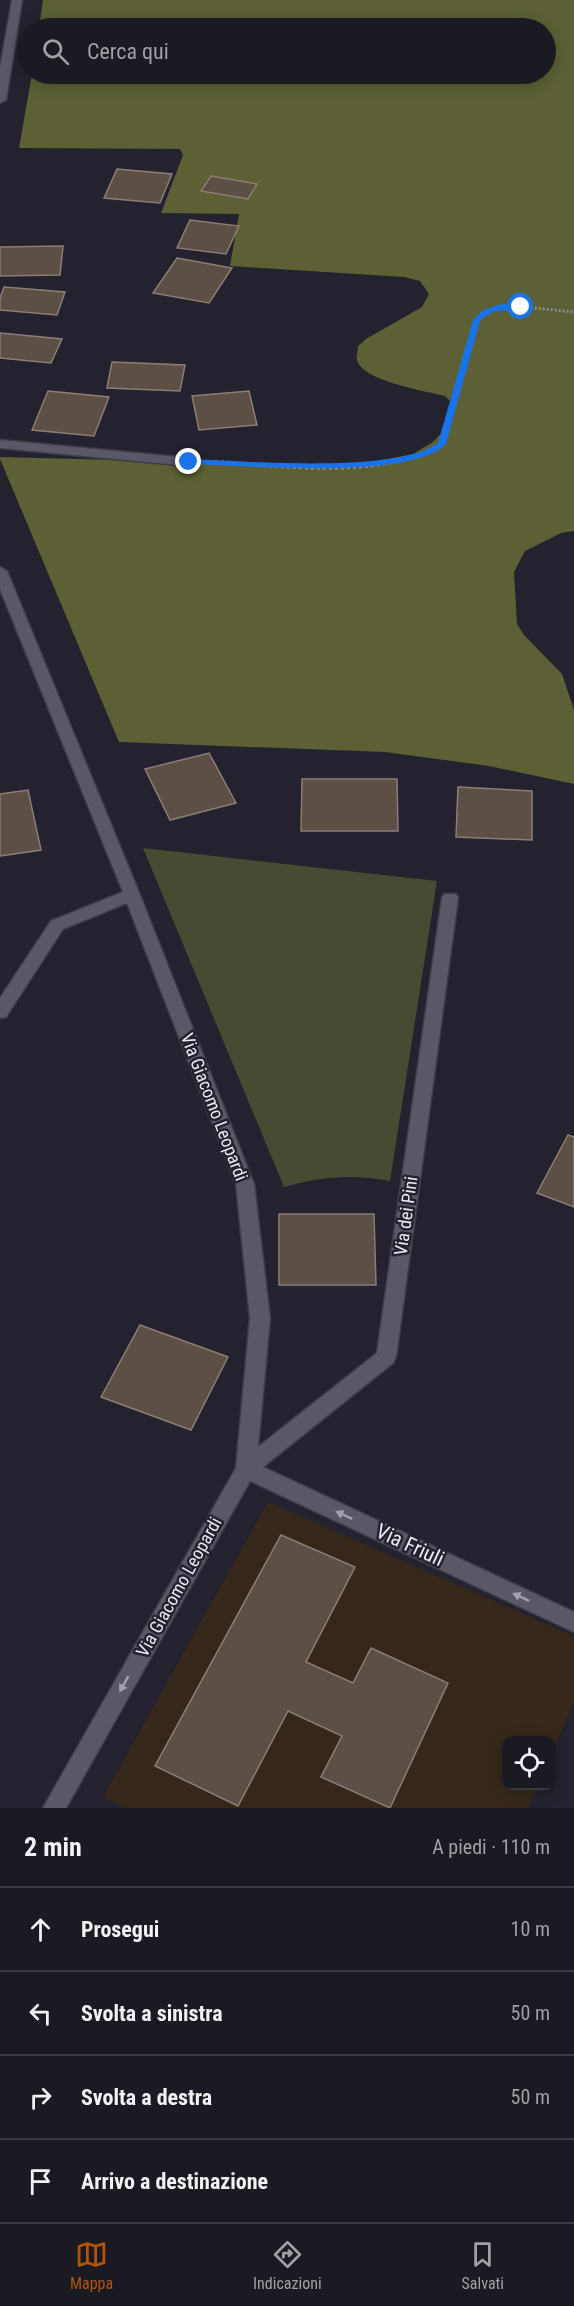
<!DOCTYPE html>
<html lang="it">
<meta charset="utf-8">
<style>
:root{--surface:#1a1a22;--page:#27272f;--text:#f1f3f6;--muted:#9fa1a5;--line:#383840;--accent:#b45309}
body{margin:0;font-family:"Roboto Condensed",sans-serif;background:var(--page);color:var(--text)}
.controls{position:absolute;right:18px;bottom:18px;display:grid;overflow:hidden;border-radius:12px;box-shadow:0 3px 15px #0003}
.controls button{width:54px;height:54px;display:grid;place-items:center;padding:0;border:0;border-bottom:2px solid var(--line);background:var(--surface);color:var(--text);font:30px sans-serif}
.stop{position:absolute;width:18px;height:18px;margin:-14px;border:4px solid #1a73e8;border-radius:50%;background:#fff}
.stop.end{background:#1a73e8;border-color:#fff;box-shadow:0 2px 6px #0008}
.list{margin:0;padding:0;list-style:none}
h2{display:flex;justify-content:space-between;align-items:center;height:78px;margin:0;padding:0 24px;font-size:26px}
h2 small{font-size:20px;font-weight:400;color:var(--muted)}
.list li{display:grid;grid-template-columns:39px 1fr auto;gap:18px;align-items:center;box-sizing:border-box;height:84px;padding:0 24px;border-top:2px solid var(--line)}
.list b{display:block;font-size:22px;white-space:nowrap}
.list em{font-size:20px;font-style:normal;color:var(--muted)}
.icon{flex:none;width:33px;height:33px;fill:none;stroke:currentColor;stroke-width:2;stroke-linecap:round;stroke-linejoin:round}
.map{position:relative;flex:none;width:574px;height:1808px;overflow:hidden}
.search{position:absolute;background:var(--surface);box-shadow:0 3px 15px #0003;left:18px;right:18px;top:18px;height:66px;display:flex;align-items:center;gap:15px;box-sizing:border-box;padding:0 21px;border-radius:33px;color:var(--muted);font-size:22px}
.sheet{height:414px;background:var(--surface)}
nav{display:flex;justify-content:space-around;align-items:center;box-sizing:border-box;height:84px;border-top:2px solid var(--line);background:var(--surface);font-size:16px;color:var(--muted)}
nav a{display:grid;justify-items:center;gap:3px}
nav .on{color:var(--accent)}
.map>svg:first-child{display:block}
</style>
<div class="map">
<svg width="574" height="1808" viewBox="0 0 574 1808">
<rect width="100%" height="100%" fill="#23222e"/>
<path fill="#35281a" d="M 268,1502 L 574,1636 L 574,1702 L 552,1754 L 552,1740 L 506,1740 L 506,1786 L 538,1786 L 528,1808 L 126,1808 L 103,1797 Z"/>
<path fill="#484b32" d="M 143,848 L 437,881 L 390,1181 C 352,1174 321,1176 284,1187 Z"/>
<path fill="#5c6034" d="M 43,0 L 574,0 L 574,531 L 561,533 L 525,551 L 514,572 L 517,624 L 524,635 L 562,674 L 574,710 L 574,784 L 489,766 L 385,752 L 119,742 L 0,459 L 0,457 L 352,466 L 413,454 L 433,442 L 447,427 L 453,412 L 451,402 L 445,396 C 426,391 362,381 357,360 C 356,357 358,350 358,346 L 366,339 L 422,307 L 429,294 L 420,281 L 404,277 L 230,266 L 239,214 L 161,213 L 183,155 L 180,149 L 19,148 L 32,74 L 546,74 L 546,28 L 39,28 Z"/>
<path fill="#5b4f46" stroke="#8c7e75" stroke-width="1.5" d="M 117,169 L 172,174 L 160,203 L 104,198 Z
M 211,176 L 257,184 L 248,199 L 201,191 Z
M 190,220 L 239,226 L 226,254 L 177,248 Z
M 63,246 L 60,275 L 0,276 L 0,247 Z
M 177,258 L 232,268 L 209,303 L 153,293 Z
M 4,287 L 65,292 L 57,315 L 0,310 L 0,298 Z
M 0,333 L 62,339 L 51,363 L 0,358 Z
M 112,362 L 185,365 L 180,391 L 107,388 Z
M 48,391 L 109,397 L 94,436 L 32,430 Z
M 249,391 L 257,425 L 199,430 L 192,396 Z
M 209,753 L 236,803 L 170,820 L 145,769 Z
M 302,779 L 397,779 L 398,831 L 301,831 Z
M 458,787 L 532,791 L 532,840 L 456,837 Z
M 28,790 L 41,850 L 0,856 L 0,794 Z
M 568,1135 L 574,1137 L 574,1207 L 537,1193 Z
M 279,1214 L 374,1214 L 376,1285 L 279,1285 Z
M 140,1325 L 228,1357 L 191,1430 L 101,1397 Z
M 281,1535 L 355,1567 L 306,1662 L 353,1683 L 371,1648 L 448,1683 L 390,1808 L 321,1777 L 342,1736 L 288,1711 L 238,1806 L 155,1766 Z"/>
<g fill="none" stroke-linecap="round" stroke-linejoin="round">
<g stroke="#3e3c46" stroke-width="3">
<path id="minor" d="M 12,0 L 22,0 L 6,100 L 0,103 L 0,68 Z
M 0,440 L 189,458 L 196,462 L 189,466 L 0,448 Z
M 0,567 L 7,571 L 140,895 L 254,1184 L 270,1318 L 258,1447 L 377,1353 L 442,898 L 444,894 L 456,894 L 458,898 L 396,1357 L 393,1363 L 263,1467 L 574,1612 L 574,1632 L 250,1481 L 66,1808 L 43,1808 L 236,1468 L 250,1318 L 236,1184 L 127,903 L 63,929 L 6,1017 L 0,1018 L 0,998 L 51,921 L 123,892 L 0,589 Z"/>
</g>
<path stroke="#8d8c96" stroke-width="3" stroke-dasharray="2 2" stroke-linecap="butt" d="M 399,460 L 422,454 L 442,443 L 472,332 L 482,315 L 492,309 L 515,306 L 574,312"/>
<path stroke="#8d8c96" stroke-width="4" stroke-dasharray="3 3" stroke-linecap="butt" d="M 215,462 C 276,465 344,475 404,459"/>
<use href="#minor" fill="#5a5866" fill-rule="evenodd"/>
</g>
<defs><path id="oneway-solid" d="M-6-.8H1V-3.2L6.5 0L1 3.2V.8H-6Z" transform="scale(1.5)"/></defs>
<g fill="#a2a0ac">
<use href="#oneway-solid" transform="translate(344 1515) rotate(-155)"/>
<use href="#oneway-solid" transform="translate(521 1597) rotate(-155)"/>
<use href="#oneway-solid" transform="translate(124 1684) rotate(119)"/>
</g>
<path fill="#1a73e8" d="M 501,304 L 521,305 L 525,307 C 508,315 497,304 480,321 L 446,444 C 410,481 243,465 189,464 L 185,462 L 189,459 C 244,461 398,474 438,443 L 473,320 L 483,310 Z"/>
<g text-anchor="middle" stroke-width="5" stroke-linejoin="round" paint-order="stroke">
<g font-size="18" fill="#eae9f2" stroke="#23222e">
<text transform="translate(214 1107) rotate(69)" y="6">Via Giacomo Leopardi</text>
<text transform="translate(406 1216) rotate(-82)" y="6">Via dei Pini</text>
<text transform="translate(179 1587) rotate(-61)" y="6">Via Giacomo Leopardi</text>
</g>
<g font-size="21" fill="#eae9f2" stroke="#23222e">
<text transform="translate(410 1545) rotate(25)" y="7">Via Friuli</text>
</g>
</g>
</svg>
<div class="controls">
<button><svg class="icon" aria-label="locate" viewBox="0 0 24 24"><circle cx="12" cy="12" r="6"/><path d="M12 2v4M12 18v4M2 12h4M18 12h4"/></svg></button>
</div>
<div class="stop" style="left:521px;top:307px"></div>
<div class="stop end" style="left:189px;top:462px"></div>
<div class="search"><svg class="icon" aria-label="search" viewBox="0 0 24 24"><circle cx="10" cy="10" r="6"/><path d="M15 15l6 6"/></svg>Cerca qui</div>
</div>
<section class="sheet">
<h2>2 min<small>A piedi · 110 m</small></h2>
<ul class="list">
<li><svg class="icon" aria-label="ahead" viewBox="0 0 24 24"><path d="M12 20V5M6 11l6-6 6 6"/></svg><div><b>Prosegui</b></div><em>10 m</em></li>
<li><svg class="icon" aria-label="left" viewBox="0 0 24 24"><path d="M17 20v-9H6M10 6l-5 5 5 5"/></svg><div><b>Svolta a sinistra</b></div><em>50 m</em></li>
<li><svg class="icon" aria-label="right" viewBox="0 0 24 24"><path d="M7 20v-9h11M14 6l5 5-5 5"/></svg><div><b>Svolta a destra</b></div><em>50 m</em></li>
<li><svg class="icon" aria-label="arrive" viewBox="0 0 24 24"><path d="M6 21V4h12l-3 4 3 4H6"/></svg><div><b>Arrivo a destinazione</b></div></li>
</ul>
</section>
<nav>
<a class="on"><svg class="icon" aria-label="map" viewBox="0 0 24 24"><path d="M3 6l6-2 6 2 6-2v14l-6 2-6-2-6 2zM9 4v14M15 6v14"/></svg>Mappa</a>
<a><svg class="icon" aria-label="directions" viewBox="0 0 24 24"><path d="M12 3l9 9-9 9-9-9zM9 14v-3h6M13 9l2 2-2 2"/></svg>Indicazioni</a>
<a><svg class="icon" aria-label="saved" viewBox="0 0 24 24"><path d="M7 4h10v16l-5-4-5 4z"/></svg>Salvati</a>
</nav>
